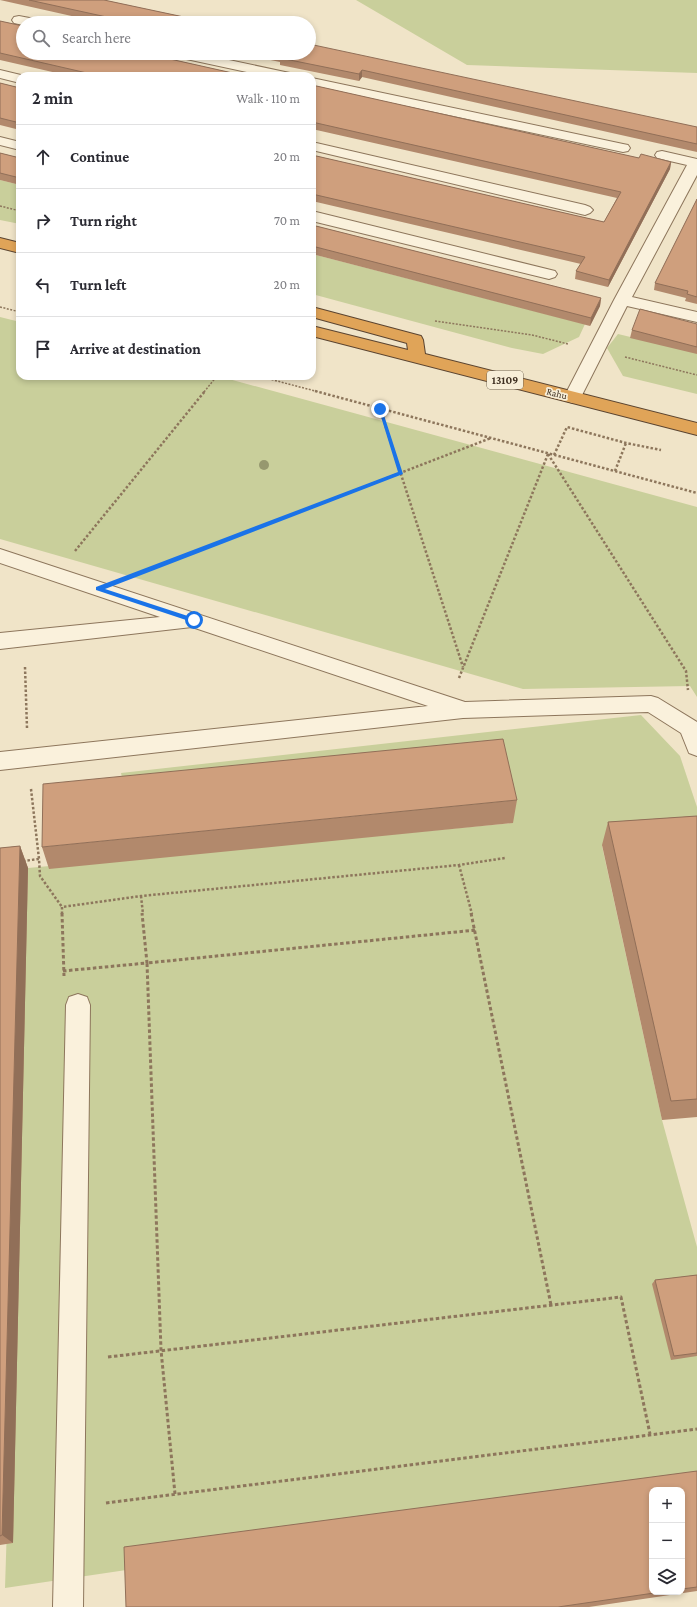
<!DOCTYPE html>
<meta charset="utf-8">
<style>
:root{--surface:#fff;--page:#f7f7f7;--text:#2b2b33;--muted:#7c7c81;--line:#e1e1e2}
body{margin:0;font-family:"Crimson Pro",serif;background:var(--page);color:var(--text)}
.controls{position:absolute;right:12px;bottom:12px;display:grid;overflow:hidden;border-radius:8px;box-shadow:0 2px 6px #0003}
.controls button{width:36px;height:36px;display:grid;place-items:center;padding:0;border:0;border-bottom:1px solid var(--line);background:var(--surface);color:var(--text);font:20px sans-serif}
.stop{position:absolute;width:12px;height:12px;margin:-9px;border:3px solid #1a73e8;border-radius:50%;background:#fff}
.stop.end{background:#1a73e8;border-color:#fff;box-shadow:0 1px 4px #0008}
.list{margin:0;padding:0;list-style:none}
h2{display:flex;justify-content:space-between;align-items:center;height:52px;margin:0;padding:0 16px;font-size:17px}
h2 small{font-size:13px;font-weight:400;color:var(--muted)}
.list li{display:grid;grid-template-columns:26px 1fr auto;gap:12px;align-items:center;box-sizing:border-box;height:64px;padding:0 16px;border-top:1px solid var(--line)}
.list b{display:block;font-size:15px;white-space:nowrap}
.list em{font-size:13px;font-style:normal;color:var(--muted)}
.icon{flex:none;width:22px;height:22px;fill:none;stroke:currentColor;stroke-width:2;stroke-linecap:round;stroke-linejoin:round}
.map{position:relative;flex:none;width:697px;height:1607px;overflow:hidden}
.search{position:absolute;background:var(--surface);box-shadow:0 2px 6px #0003;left:16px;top:16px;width:300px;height:44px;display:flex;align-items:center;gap:10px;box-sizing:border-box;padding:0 14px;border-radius:22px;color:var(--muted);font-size:15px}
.panel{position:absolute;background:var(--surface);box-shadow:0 2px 6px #0003;left:16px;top:72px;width:300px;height:308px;border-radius:12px}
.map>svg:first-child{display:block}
</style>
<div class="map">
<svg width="697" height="1607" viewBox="0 0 697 1607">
<rect width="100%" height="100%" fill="#f0e4c8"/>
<path fill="#c9cf9b" d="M 356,0 L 697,0 L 697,73 L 467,65 Z
M 0,180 L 20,185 L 20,224 L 0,220 Z
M 312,254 L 585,324 L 579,337 L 543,354 L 512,348 L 312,294 Z
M 0,317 L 20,322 L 20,376 L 218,376 L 697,507 L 697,697 L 690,686 L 523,689 L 0,539 Z
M 618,334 L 697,353 L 697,394 L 623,376 L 607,348 Z
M 641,715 L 680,756 L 697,807 L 697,860 L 602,846 L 662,1120 L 697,1247 L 697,1485 L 652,1490 L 652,1492 L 5,1588 L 28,868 L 512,823 L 127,799 L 121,773 Z"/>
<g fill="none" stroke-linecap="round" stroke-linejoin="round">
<g stroke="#8d765c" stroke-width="2">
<path id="lane" d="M 19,16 L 40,20 L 42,23 L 23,23 L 23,25 L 14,23 L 12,20 L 14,17 Z
M 170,53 L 196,53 L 285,72 L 290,73 L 292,76 L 265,76 L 177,57 L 172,56 Z
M 0,70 L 25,76 L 20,76 L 20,83 L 0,78 Z
M 312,78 L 623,144 L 628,145 L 630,148 L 628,151 L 623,152 L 312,86 Z
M 0,137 L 20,142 L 20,150 L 0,145 Z
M 312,142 L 585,205 L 590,207 L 593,210 L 590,213 L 585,215 L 312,150 Z
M 662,151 L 697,159 L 697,175 L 632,297 L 697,312 L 697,322 L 627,306 L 579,401 L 573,403 L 567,401 L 564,397 L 614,300 L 687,165 L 657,158 L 655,155 L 657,152 Z
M 312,211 L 555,271 L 557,274 L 555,277 L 549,279 L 312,221 Z
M 0,549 L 465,702 L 651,696 L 658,698 L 697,722 L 697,756 L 689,753 L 681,733 L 648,712 L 463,718 L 0,770 L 0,752 L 428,706 L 192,627 L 0,649 L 0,633 L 160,617 L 0,563 Z
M 78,994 L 87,997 L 90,1005 L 83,1607 L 53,1607 L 66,1005 L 69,997 Z"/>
</g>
<g stroke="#5b4430" stroke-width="2">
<path id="highway" d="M 0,238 L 20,243 L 20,253 L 0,248 Z
M 312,307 L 421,336 L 423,340 L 425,354 L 697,423 L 697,435 L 312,336 L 312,326 L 408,350 L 407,343 L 312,317 Z"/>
</g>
<path stroke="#8d765c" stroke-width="1.5" stroke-dasharray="2 1.5" stroke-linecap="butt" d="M 0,206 L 20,211
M 0,307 L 20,312
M 435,321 L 532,335 L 568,344
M 625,357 L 697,375
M 258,376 L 319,392
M 204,392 L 217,376"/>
<path stroke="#8d765c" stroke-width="2.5" stroke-dasharray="2.5 2" stroke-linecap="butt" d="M 315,391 L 697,493
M 380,409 L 463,667
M 548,454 L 686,671 L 688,690
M 554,455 L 567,427 L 626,443 L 661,450
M 615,471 L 626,443
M 75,551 L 205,391
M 143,572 L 491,438
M 25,667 L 27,728
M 459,678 L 548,454
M 31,789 L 39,859
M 23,861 L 39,859 L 40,876 L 62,907
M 459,865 L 472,914
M 141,896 L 143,914
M 62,914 L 62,907 L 141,896 L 459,865 L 505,858"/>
<path stroke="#8d765c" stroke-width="3" stroke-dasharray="3.5 2.5" stroke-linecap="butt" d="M 62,913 L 64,976
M 471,913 L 551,1305
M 63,971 L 147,963 L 142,913
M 108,1357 L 621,1297 L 650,1434
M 175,1494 L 161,1350 L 147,963 L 476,930
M 106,1503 L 697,1429"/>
<use href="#lane" fill="#faf1dc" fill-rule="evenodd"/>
<use href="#highway" fill="#e0a458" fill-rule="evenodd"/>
</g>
<circle fill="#96986f" cx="264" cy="465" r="5"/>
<path fill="#b2896c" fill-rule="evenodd" d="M 0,0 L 104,0 L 212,23 L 103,23 Z
M 0,21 L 246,76 L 70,76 L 0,60 Z
M 238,53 L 309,53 L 697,127 L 697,152 L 362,77 L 359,81 L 280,65 L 280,62 Z
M 0,83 L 20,88 L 20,130 L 0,125 Z
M 312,85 L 639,158 L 671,162 L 670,169 L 608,287 L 575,279 L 576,271 L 581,264 L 312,201 L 312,155 L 604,222 L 617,198 L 312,129 Z
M 0,153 L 20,158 L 20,185 L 0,180 Z
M 697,199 L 697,304 L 685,301 L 686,298 L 654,290 L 655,283 Z
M 312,225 L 601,298 L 600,306 L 590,326 L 312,254 Z
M 697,324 L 697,354 L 630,338 L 632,330 Z
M 517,800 L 513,823 L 49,869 L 42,847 Z
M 697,816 L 697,1117 L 662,1120 L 602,845 L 608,822 Z
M 20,846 L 28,868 L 13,1543 L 0,1545 L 0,848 Z
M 697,1275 L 697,1356 L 671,1360 L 652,1284 L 655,1280 Z
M 697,1471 L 697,1591 L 589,1607 L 126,1607 ZM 682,1490 L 682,1592 L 652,1592 Z"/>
<path fill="#916f58" d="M 362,70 L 362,77 L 359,81 L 359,74 Z
M 671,162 L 670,169 L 608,287 L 609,280 Z
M 601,298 L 600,306 L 590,326 L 591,318 Z
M 20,846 L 28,868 L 13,1543 L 2,1535 Z"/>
<path fill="#cf9f7d" stroke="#916f58" d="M 29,0 L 104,0 L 212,23 L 134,23 Z
M 0,21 L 23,26 L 23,53 L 143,53 L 246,76 L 100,76 L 0,53 Z
M 309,44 L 697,127 L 697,144 L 362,70 L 359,74 L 280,58 L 282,56 L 270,53 L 309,53 Z
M 0,83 L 20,88 L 20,123 L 0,118 Z
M 312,85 L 639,158 L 641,154 L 671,162 L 609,280 L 576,271 L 585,257 L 312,194 L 312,155 L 604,222 L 621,192 L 312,122 Z
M 0,153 L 20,158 L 20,178 L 0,173 Z
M 697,199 L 697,297 L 687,294 L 688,291 L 655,283 Z
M 312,225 L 601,298 L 591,318 L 312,246 Z
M 640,309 L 697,324 L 697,347 L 632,330 Z
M 503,739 L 517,800 L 42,847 L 43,784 Z
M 697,816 L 697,1099 L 671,1101 L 608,822 Z
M 20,846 L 2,1535 L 0,1536 L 0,848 Z
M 697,1275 L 697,1353 L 674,1356 L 655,1280 Z
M 697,1471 L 697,1587 L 682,1589 L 682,1490 L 652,1490 L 652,1592 L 661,1592 L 558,1607 L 126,1607 L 124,1547 Z"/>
<path fill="#1a73e8" d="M 378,407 L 382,409 L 403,474 L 105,589 L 197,619 L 197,622 L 192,622 L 96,590 L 96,587 L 398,472 Z"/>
<g text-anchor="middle" stroke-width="3.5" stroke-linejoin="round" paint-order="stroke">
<g font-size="10" fill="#3d2e20" stroke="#f7eed8">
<text transform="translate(557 393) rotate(14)" y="4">Rahu</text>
</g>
<rect fill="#f7eed8" stroke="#756857" stroke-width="1" x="487" y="371" width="36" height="18" rx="3"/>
<g font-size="11" font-weight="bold" fill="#3d2e20">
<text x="505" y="384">13109</text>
</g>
</g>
</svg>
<div class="controls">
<button>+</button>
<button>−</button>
<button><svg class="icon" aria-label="layers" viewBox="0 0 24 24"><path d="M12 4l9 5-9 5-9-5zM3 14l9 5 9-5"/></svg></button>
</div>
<div class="stop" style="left:194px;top:620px"></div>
<div class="stop end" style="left:380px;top:409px"></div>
<div class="search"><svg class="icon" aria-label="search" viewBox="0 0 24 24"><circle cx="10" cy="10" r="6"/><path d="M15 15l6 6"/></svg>Search here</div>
<section class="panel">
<h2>2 min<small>Walk · 110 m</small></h2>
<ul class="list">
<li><svg class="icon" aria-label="ahead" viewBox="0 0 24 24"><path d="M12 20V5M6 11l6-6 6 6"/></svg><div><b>Continue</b></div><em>20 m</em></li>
<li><svg class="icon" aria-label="right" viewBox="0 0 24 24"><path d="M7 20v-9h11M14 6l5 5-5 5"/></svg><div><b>Turn right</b></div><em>70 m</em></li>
<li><svg class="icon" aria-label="left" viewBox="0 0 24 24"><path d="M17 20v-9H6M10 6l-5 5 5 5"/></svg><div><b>Turn left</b></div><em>20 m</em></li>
<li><svg class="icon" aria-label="arrive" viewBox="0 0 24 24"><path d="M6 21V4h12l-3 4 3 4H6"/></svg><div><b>Arrive at destination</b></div></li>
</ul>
</section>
</div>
